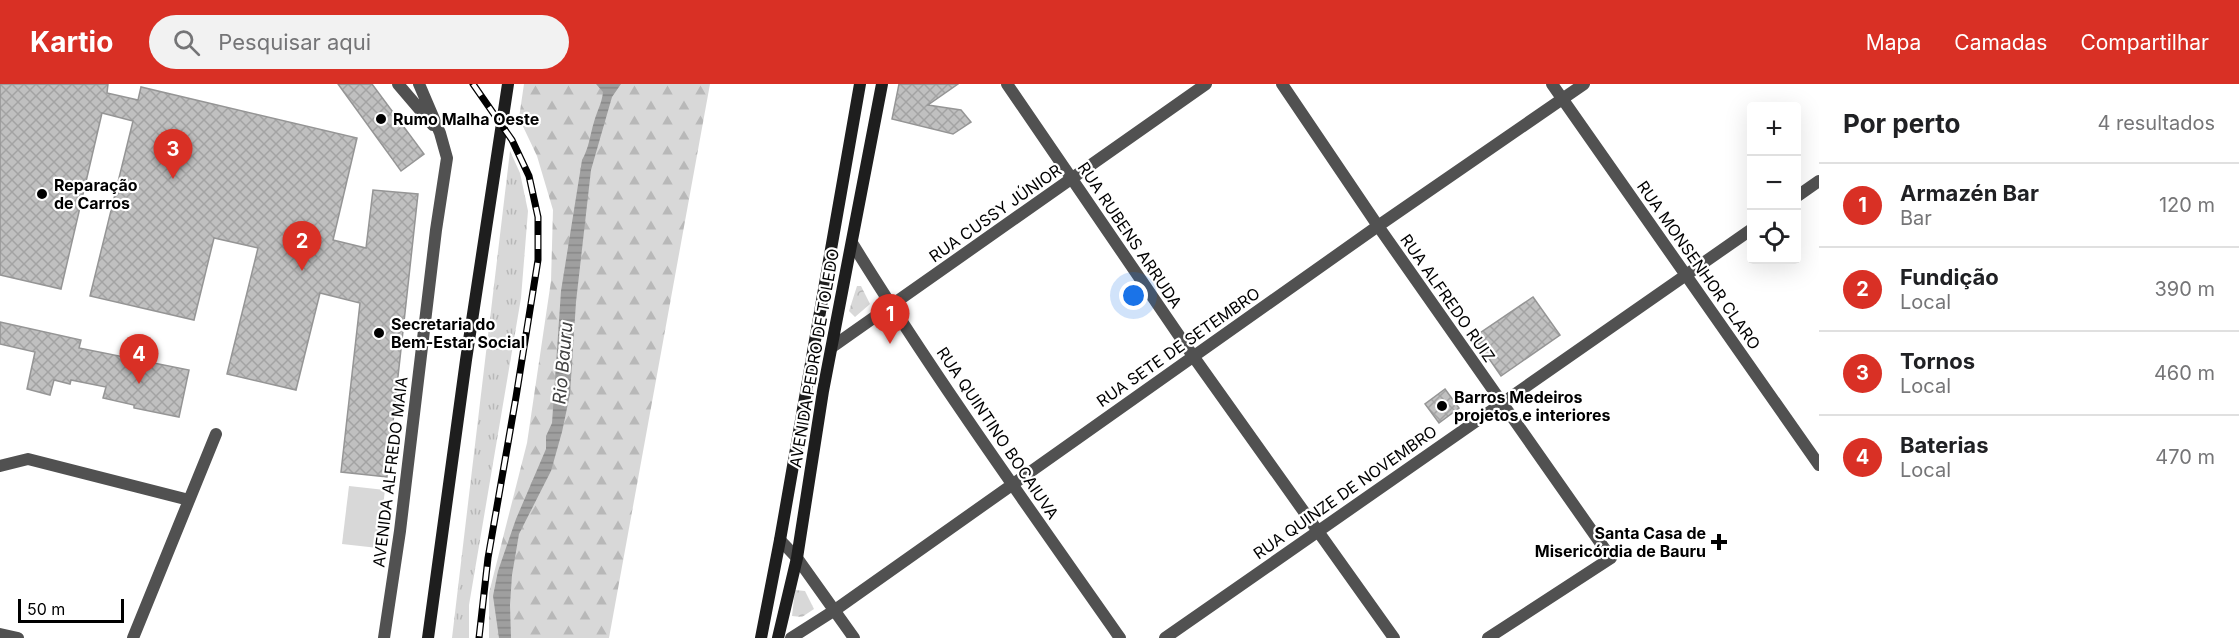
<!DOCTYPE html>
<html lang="pt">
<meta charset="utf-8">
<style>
:root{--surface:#fff;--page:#f2f2f2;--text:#202124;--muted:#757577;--line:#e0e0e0;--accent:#d93025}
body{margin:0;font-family:Inter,sans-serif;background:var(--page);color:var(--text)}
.controls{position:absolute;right:18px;top:18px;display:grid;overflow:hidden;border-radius:6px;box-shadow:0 6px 24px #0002}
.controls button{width:54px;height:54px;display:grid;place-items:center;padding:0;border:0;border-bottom:2px solid var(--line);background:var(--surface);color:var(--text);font:30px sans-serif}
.scale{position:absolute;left:18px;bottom:15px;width:106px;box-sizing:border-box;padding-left:6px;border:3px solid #000;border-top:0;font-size:16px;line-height:21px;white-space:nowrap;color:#000;-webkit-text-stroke:4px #fff;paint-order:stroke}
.you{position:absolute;left:1134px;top:212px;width:21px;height:21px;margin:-15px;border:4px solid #fff;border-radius:50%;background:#1a73e8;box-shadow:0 0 0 9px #1a73e833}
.badge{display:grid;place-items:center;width:39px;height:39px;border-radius:50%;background:var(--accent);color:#fff;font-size:20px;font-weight:700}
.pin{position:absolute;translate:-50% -50px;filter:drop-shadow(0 2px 3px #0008)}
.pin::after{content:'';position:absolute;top:32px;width:21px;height:18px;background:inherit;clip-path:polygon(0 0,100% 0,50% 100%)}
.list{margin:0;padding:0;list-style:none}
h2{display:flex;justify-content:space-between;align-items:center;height:78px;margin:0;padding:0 24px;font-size:26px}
h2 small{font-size:20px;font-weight:400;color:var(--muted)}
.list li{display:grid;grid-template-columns:39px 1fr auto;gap:18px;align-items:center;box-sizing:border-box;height:84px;padding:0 24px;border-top:2px solid var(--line)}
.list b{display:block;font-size:22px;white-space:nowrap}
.list p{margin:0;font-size:20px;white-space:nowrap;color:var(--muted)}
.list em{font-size:20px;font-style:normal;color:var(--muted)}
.icon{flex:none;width:33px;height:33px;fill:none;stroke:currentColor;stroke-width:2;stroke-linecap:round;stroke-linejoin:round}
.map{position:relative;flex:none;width:1819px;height:554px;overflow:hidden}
header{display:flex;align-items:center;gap:36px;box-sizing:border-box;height:84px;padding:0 30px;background:var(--accent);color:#fff}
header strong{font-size:28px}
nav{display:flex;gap:33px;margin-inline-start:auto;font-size:21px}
.search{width:420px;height:54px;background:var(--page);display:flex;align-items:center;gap:15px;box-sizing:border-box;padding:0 21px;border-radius:33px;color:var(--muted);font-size:22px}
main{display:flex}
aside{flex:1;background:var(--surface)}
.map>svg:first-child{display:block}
</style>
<header>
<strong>Kartio</strong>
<div class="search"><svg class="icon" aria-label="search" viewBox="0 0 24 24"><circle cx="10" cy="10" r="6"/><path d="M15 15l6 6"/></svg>Pesquisar aqui</div>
<nav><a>Mapa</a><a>Camadas</a><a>Compartilhar</a></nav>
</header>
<main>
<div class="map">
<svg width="1819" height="554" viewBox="0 0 1819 554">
<defs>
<pattern id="grass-tufts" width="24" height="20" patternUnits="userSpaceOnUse" patternTransform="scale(1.5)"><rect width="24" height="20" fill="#d8d8d8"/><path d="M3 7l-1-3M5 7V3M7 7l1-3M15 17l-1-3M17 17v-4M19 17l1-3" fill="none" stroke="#b8b8b8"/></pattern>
<pattern id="forest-firs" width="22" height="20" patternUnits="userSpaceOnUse" patternTransform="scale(1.5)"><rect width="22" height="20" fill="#d8d8d8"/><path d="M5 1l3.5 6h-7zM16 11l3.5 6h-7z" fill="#b8b8b8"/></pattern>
<pattern id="park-crowns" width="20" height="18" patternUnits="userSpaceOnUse" patternTransform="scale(1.5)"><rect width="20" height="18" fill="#d8d8d8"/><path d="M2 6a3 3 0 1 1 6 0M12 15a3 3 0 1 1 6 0" fill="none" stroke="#b8b8b8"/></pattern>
<pattern id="water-rules" width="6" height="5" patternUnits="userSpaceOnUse" patternTransform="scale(1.5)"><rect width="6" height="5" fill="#9f9f9f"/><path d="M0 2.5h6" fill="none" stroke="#878787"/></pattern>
<pattern id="building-cross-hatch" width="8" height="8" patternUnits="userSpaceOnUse" patternTransform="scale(1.5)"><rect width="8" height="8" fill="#c0c0c0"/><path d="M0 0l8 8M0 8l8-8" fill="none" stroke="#a3a3a3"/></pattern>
</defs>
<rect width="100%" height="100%" fill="#fff"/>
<path fill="url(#grass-tufts)" d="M 510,67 L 520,89 L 528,127 L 521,214 L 469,521 L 469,554 L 452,554 Z"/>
<path fill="url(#forest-firs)" d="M 524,0 L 710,0 L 609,554 L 489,554 L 489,509 L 527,359 L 551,197 L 553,126 L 537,72 L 519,34 Z"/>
<path fill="url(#park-crowns)" d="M 857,202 L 861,202 L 870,220 L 855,233 L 849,227 Z
M 795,506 L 805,507 L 814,525 L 802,533 L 792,532 Z"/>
<path fill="#d8d8d8" d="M 349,402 L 385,406 L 378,464 L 342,460 Z"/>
<path fill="url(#water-rules)" d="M 596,0 L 621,0 L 612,13 L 591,86 L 576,218 L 570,310 L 562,348 L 551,387 L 519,450 L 512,491 L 510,521 L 511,554 L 499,554 L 493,512 L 498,487 L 516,435 L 546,365 L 546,352 L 552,339 L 561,207 L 582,76 C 589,64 590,51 594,38 C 597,27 602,19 603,8 Z"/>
<path fill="url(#building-cross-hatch)" stroke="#959595" stroke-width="1.5" d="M 0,0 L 108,0 L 107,9 L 138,16 L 141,3 L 357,54 L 333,156 L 366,164 L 373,106 L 418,110 L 387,393 L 341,388 L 360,219 L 320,209 L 296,306 L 227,290 L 258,164 L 214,154 L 194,236 L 90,212 L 133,37 L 102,29 L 61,205 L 0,191 Z
M 338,0 L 372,0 L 424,70 L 401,87 Z
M 899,0 L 958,0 L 928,21 L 961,26 L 971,38 L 953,50 L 892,35 Z
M 1533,213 L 1560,251 L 1501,292 L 1474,253 Z
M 0,238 L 81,256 L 79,264 L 189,286 L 179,333 L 134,324 L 134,321 L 103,314 L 106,303 L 71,296 L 70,300 L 54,296 L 50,311 L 27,305 L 35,268 L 0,260 Z
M 1445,305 L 1459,324 L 1439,339 L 1425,320 Z"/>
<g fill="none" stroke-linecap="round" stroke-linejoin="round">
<path stroke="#515151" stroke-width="12" d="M 398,0 L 433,41
M 1007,0 L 1193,272 L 1394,554
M 1282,0 L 1378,142 L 1611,474 L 1488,554
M 1552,0 L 1819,381
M 1796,113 L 1819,97
M 852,159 C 936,295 1029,424 1120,554
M 832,263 L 1206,0
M 0,382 L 28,375 L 189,416
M 780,456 L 797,474 L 854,554
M 0,550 L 18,554
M 133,554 L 216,350
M 384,554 L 400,447 L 436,146 L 447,74 L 440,49 L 419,0
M 791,554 L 835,526 L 1378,142 L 1584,0
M 1165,554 L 1752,145"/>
<path stroke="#1e1e1e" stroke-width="12" d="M 428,554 L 466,276 L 508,0
M 761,554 L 780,456 L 860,0
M 778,554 L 797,474 L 823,307 L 882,0"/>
<g stroke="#000" stroke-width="7">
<path id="rail" d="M 473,0 L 512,56 L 529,92 L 538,133 L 538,176 L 516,313 L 488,474 L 479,554"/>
</g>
<use href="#rail" stroke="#fff" stroke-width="4.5" stroke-dasharray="14" stroke-linecap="butt"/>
</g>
<g fill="#000" stroke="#fff" stroke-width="2">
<circle cx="381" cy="35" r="6"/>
<circle cx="42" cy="110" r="6"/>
<circle cx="379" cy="249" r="6"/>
<circle cx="1442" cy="322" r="6"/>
<path d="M1716 449h6v6h6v6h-6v6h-6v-6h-6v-6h6z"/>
</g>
<g text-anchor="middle" stroke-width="4.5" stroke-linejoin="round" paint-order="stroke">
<g font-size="16" font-weight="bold" fill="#000" stroke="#fff" text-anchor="start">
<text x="393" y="41">Rumo Malha Oeste</text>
<text x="54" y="107">Reparação<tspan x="54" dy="18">de Carros</tspan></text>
<text x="391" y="246">Secretaria do<tspan x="391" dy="18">Bem-Estar Social</tspan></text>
<text x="1454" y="319">Barros Medeiros<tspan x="1454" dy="18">projetos e interiores</tspan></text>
<text x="1706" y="455" text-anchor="end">Santa Casa de<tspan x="1706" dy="18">Misericórdia de Bauru</tspan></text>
</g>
<g font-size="16" fill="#000" stroke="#fff">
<text transform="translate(995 129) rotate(-35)" y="6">RUA CUSSY JÚNIOR</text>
<text transform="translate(1130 151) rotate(56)" y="6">RUA RUBENS ARRUDA</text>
<text transform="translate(1699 181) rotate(55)" y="6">RUA MONSENHOR CLARO</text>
<text transform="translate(1448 214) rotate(55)" y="6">RUA ALFREDO RUIZ</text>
<text transform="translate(1178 263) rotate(-35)" y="6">RUA SETE DE SETEMBRO</text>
<text transform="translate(814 274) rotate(-80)" y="6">AVENIDA PEDRO DE TOLEDO</text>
<text transform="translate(998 349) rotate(56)" y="6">RUA QUINTINO BOCAIUVA</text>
<text transform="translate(390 388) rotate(-83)" y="6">AVENIDA ALFREDO MAIA</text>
<text transform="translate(1345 408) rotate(-35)" y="6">RUA QUINZE DE NOVEMBRO</text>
</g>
<g font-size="18" font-style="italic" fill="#404040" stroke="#fff">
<text transform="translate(563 279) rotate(-85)" y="6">Rio Bauru</text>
</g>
</g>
</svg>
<div class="controls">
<button>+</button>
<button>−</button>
<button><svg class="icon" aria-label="locate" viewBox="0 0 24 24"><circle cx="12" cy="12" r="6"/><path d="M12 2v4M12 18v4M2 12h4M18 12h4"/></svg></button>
</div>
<div class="scale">50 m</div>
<div class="you"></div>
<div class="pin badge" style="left:890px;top:260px">1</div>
<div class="pin badge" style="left:302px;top:187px">2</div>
<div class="pin badge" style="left:173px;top:95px">3</div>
<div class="pin badge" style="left:139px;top:300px">4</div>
</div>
<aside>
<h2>Por perto<small>4 resultados</small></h2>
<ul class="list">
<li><span class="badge">1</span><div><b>Armazén Bar</b><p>Bar</p></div><em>120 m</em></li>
<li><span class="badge">2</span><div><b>Fundição</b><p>Local</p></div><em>390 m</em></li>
<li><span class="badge">3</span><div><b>Tornos</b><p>Local</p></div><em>460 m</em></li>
<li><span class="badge">4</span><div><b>Baterias</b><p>Local</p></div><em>470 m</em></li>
</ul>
</aside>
</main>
